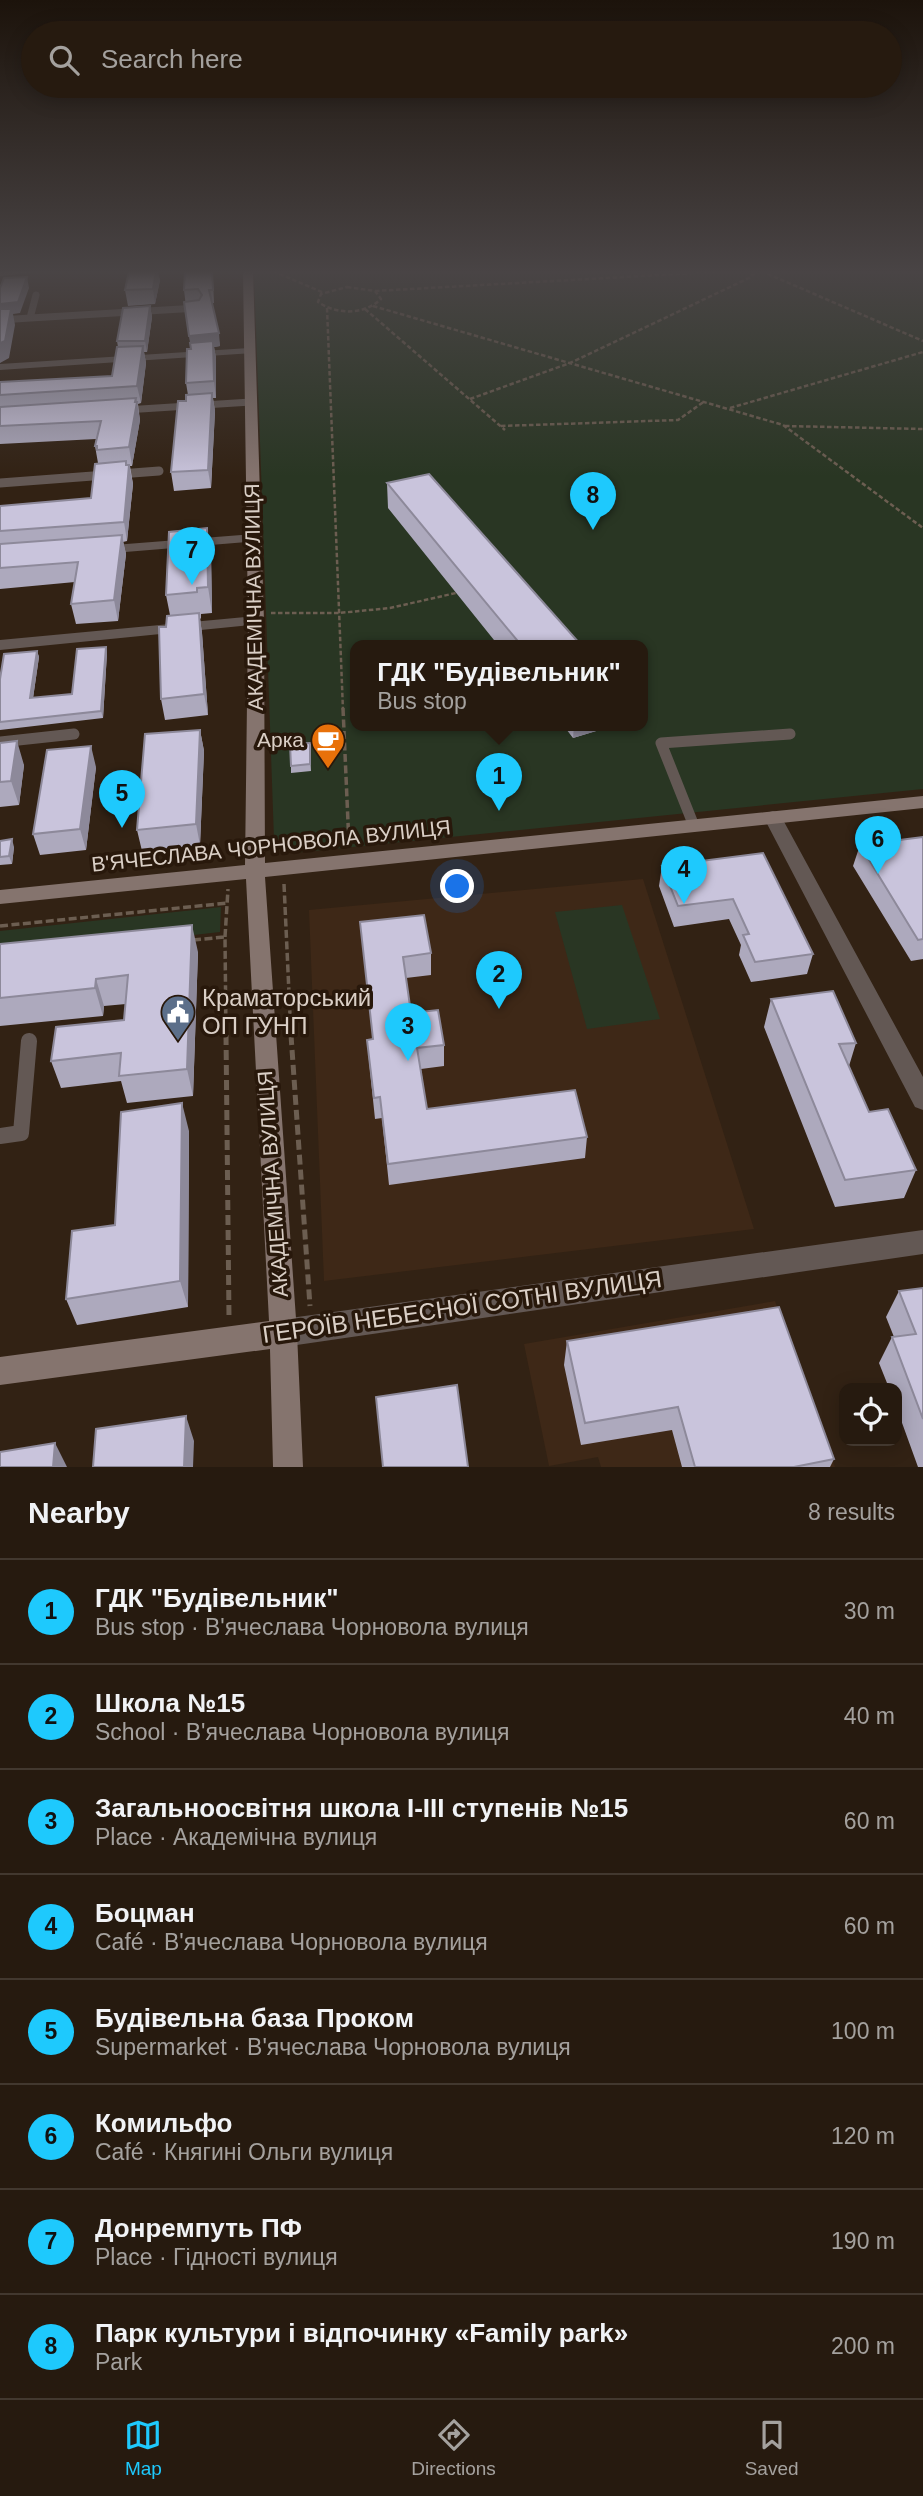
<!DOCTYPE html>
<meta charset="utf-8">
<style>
:root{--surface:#261a0f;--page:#2e2318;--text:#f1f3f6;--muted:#a4a19e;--line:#42382f;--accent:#1ec9fd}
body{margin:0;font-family:Arial,sans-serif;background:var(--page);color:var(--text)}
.controls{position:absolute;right:21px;bottom:21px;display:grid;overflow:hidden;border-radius:14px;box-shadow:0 4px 18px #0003}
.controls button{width:63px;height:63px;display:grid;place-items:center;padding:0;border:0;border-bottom:2px solid var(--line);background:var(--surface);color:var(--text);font:35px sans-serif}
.you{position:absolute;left:458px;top:887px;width:24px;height:24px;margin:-18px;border:5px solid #fff;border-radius:50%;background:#1a73e8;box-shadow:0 0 0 10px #1a73e833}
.badge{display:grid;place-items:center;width:46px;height:46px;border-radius:50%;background:var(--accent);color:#111;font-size:23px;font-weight:700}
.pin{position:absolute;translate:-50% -58px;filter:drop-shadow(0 2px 4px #0008)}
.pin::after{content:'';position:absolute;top:37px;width:24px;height:21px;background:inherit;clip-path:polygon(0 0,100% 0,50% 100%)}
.popup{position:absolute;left:350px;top:640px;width:298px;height:91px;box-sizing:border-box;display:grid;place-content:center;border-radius:14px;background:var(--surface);filter:drop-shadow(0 2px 5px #0005);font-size:23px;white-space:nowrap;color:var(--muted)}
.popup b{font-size:26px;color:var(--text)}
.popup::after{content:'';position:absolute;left:50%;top:100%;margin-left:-14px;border:14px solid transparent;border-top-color:var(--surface)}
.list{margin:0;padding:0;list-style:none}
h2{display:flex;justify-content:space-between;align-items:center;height:91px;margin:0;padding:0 28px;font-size:30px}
h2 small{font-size:23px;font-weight:400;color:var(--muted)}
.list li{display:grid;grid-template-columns:46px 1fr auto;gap:21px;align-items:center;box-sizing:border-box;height:105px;padding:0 28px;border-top:2px solid var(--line)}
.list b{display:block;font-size:26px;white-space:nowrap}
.list p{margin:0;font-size:23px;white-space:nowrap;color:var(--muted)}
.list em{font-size:23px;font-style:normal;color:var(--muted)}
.icon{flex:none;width:38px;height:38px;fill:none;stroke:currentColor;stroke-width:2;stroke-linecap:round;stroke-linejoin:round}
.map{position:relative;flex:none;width:923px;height:1467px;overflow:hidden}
.search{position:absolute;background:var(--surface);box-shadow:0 4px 18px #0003;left:21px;right:21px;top:21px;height:77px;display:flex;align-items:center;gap:18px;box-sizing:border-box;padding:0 24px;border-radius:38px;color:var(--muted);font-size:26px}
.sheet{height:931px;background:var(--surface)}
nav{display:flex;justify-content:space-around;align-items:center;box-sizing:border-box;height:98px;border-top:2px solid var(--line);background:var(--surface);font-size:19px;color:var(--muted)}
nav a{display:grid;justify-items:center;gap:4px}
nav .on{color:var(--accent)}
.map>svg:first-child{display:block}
</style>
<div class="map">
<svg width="923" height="1467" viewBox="0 0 923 1467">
<rect width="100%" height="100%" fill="#322214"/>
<path fill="#3e2817" d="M 643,879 L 754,1229 L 324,1281 L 309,910 Z
M 775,1301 L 835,1467 L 601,1467 L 598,1457 L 549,1466 L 524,1344 Z"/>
<path fill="#293623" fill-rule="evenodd" d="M 254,271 L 923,271 L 923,789 L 293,853 L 293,840 L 274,839 ZM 356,645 L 642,645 L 642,725 L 356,725 Z
M 622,905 L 660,1019 L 587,1029 L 555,912 Z
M 221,907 L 220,932 L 0,957 L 0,931 Z"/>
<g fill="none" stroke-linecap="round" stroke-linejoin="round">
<path stroke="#6c5e51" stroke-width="2.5" stroke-dasharray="4.5 2.5" stroke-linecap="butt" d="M 273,271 L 324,293
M 761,271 L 923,341
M 347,287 L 375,291 L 381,299 C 364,315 337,315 318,302 L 321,294 Z
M 375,291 L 731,271
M 373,306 L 783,425 L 923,528
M 327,308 L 343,710
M 365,309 L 505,430
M 470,399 L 570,363 L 749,278 L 757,271
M 730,408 L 923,352
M 501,426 L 678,420 L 705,401
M 785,426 L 923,429
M 271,613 L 339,613 L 390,608 L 456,593"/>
<path stroke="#6c5e51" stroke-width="3.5" stroke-dasharray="8 3.5" stroke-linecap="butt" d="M 343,708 L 349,845
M 284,884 L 291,1037
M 0,926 L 228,903
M 225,937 L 228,889
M 193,940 L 225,937 L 226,1037"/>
<path stroke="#6c5e51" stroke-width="5" stroke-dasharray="10 5" stroke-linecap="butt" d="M 226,1035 L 229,1317
M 291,1035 L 310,1306"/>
<path stroke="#635854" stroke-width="7" d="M 30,318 L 198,308
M 0,320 L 30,318 L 36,295
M 125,410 L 251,402"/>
<path stroke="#635854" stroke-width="9" d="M 0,483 L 159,471"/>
<path stroke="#635854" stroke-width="11" d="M 0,742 L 74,734
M 694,826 L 661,743 L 790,734"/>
<path stroke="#635854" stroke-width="16" d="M 0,1136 L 21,1133 L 29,1041"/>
<path fill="#635854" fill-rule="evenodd" d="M 249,348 L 253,349 L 253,353 L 0,370 L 0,364 Z
M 254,534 L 259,535 L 259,541 L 101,554 L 94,550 L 101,546 Z
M 256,616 L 262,618 L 264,621 L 262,624 L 0,650 L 0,640 Z
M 773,811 L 780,813 L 782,818 L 923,1077 L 923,1110 L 915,1107 L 764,818 L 766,813 Z
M 923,1230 L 923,1254 L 283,1347 L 273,1343 L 269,1333 L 273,1323 L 283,1319 Z"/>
<path fill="#85746e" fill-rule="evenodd" d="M 0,271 L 46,271 L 0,276 Z
M 243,271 L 253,271 L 264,621 L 265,863 L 923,796 L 923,808 L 265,877 L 297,1333 L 303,1467 L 273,1467 L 270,1349 L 0,1385 L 0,1357 L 269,1321 L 246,879 L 0,904 L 0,890 L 245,865 L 248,621 Z"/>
</g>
<path fill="#ada9bd" d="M 213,279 L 214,303 L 212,303 L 220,346 L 214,347 L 216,358 L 216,398 L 213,398 L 215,411 L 211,488 L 174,491 L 171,472 L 186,401 L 188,395 L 186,383 L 191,349 L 184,290 Z
M 160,280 L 155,304 L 128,306 L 125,290 Z
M 150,306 L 152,317 L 147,352 L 144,352 L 146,363 L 141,403 L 138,404 L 140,420 L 132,466 L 130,466 L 133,484 L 127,541 L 123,542 L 126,554 L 118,621 L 76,624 L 71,604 L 75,582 L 0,589 L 0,506 L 91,498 L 98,463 L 95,446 L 96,439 L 0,444 L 0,382 L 112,376 L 118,347 L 117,341 Z
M 387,483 L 581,645 L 498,645 L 388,508 Z
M 207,528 L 211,554 L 212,613 L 201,614 L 201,618 L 200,619 L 202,633 L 208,715 L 165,720 L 161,699 L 170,615 L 166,595 Z
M 106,647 L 107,653 L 103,718 L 0,730 L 0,679 L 37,651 L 39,657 L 33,698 L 72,694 Z
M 563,725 L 616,725 L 573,738 Z
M 200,730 L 204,751 L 200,845 L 142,851 L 137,830 Z
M 0,743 L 24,765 L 19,805 L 0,807 Z
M 310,750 L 311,771 L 291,773 L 291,766 Z
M 96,767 L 86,850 L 40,855 L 33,834 Z
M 923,837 L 923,959 L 911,961 L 853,866 L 860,845 Z
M 0,841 L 14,847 L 12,864 L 0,865 Z
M 763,853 L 813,954 L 807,974 L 751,982 L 739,955 L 741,945 L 729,919 L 674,927 L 659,886 L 662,866 Z
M 360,922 L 431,953 L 431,975 L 406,978 L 411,1013 L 444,1045 L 444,1066 L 421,1069 L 427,1109 L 587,1137 L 585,1158 L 389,1185 L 382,1118 L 375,1119 L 369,1061 L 367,1040 L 373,1039 Z
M 0,944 L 198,952 L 193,1096 L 127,1103 L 121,1081 L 61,1088 L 51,1061 L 124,1020 L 126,1004 L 104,1006 L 103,1016 L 0,1026 Z
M 771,999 L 856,1043 L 849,1066 L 869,1112 L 916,1170 L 904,1198 L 835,1207 L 764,1027 Z
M 189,1131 L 188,1307 L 77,1325 L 66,1299 L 115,1225 Z
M 923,1288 L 923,1467 L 918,1467 L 897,1409 L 897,1388 L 889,1388 L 879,1363 L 892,1337 L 894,1337 L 886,1317 L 899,1291 Z
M 567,1341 L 834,1459 L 830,1467 L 682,1467 L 672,1430 L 581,1445 L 564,1365 Z"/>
<path fill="#8d899a" d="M 156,271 L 158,271 L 160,280 L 155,304 L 153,289 Z
M 27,277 L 29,288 L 20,313 L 13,314 L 15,325 L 9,358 L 0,363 L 0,304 Z
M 150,306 L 152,317 L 147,352 L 145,341 Z
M 219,333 L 220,346 L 214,347 L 216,358 L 216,398 L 214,381 L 191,349 L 189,336 Z
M 143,346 L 146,363 L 141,403 L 137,386 Z
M 212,393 L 215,411 L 211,488 L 208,470 Z
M 136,398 L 140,420 L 132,466 L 129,447 Z
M 126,461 L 129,473 L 129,465 L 133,484 L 127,541 L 124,522 Z
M 207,528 L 211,554 L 212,613 L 208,587 Z
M 122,535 L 126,554 L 118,621 L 114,600 Z
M 199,613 L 202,633 L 208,715 L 204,694 Z
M 106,647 L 107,653 L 103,718 L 101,711 Z
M 37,651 L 39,657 L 32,705 L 30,698 Z
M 574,725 L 616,725 L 573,738 Z
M 200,730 L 204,751 L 200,845 L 196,824 Z
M 17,741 L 24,765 L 19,805 L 11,781 Z
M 91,746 L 96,767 L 86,850 L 80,829 Z
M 12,839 L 14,847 L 12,864 L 9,856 Z
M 192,925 L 198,952 L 193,1096 L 187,1069 Z
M 96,979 L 104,1006 L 103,1016 L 95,988 Z
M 182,1103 L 189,1131 L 188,1307 L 180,1281 Z
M 186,1416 L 194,1441 L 193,1467 L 184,1467 Z
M 55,1443 L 67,1467 L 53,1467 Z"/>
<path fill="#c9c4dc" stroke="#8d899a" stroke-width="2" d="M 129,271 L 156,271 L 153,289 L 125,290 Z
M 185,271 L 212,271 L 213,290 L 209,290 L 219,333 L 189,336 L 184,302 L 199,300 L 202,295 L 198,289 L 184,290 Z
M 27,277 L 18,302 L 0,304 L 0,288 L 4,278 Z
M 150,306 L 145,341 L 117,341 L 123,308 Z
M 0,309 L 11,309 L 5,341 L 0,343 Z
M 213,341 L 214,381 L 186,383 L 187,349 L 191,349 L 190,343 Z
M 143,346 L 137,386 L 0,395 L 0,382 L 112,376 L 117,347 Z
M 212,393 L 208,470 L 171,472 L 178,401 L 186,401 L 186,395 Z
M 136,398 L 135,402 L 137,402 L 129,447 L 97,450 L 97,446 L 95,446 L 101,421 L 0,426 L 0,407 Z
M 126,461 L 126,465 L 129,465 L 124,522 L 0,531 L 0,506 L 91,498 L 95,464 Z
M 429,474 L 581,645 L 521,645 L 387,483 Z
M 207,528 L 208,587 L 197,588 L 197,592 L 166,595 L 169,532 Z
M 122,535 L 114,600 L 71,604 L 78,562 L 0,568 L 0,544 Z
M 199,613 L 204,694 L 161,699 L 159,627 L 166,627 L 167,616 Z
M 106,647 L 101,711 L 0,722 L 0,679 L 4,654 L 37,651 L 30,698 L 72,694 L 77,649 Z
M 200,730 L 196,824 L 137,830 L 145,734 Z
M 17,741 L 11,781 L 0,782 L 0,743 Z
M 310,743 L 310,764 L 291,766 L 290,744 Z
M 91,746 L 80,829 L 33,834 L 47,750 Z
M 923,837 L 923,939 L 918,940 L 860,845 Z
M 12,839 L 9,856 L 0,857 L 0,841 Z
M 763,853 L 813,954 L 755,962 L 743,935 L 749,934 L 733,899 L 678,906 L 662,866 Z
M 424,915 L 431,953 L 403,957 L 411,1013 L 438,1010 L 444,1045 L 417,1048 L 427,1109 L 575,1090 L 587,1137 L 388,1164 L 380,1097 L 374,1098 L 367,1040 L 373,1039 L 360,922 Z
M 192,925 L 187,1069 L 119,1076 L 121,1053 L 51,1061 L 56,1027 L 124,1020 L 128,975 L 96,979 L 95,988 L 0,998 L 0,944 Z
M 833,991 L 856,1043 L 839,1044 L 869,1112 L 888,1109 L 916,1170 L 845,1180 L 771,999 Z
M 182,1103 L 180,1281 L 66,1299 L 72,1231 L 115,1225 L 121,1112 Z
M 923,1288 L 923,1419 L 892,1337 L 916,1334 L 899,1291 Z
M 779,1307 L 834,1459 L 794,1467 L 695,1467 L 678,1407 L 585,1423 L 567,1341 Z
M 457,1385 L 468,1467 L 383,1467 L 376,1397 Z
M 186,1416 L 184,1467 L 93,1467 L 96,1429 Z
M 55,1443 L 53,1467 L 0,1467 L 0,1452 Z"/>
<linearGradient id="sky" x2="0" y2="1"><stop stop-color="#1c130b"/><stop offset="0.57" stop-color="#494445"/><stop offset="1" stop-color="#494445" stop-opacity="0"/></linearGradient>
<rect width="923" height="477" fill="url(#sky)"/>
<defs>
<g id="cafe-pin" transform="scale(1.75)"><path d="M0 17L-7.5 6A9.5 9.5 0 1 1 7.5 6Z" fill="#e8710a" stroke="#28180b"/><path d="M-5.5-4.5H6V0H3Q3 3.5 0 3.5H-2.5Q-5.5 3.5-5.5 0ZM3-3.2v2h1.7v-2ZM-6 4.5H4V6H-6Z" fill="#fff"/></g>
<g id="civic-pin" transform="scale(1.75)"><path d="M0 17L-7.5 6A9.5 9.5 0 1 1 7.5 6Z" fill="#5c6f8a" stroke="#28180b"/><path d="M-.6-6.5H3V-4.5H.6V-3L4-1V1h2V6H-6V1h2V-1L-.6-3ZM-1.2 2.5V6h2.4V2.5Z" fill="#fff"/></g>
</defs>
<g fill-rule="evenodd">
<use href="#cafe-pin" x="328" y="740"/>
<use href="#civic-pin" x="178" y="1012"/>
</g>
<g text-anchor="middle" stroke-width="7" stroke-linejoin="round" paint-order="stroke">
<g font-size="21" fill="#dacfc6" stroke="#28180b">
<text transform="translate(254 597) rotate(-91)" y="7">АКАДЕМІЧНА ВУЛИЦЯ</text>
<text transform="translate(271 846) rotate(-6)" y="7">В'ЯЧЕСЛАВА ЧОРНОВОЛА ВУЛИЦЯ</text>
<text transform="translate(273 1184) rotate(-94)" y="7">АКАДЕМІЧНА ВУЛИЦЯ</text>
</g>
<g font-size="21" fill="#dacfc6" stroke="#28180b" text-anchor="end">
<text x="304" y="747">Арка</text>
</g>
<g font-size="24" fill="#dacfc6" stroke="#28180b" text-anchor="start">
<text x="202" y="1006">Краматорський<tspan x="202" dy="28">ОП ГУНП</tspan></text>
</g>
<g font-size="24" fill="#dacfc6" stroke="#28180b">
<text transform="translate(462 1307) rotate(-8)" y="8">ГЕРОЇВ НЕБЕСНОЇ СОТНІ ВУЛИЦЯ</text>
</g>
</g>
</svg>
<div class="controls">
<button><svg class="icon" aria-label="locate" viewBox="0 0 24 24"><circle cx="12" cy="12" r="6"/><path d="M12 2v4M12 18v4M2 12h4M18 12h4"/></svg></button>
</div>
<div class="you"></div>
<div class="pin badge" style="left:499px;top:811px">1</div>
<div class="popup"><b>ГДК &quot;Будівельник&quot;</b>Bus stop</div>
<div class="pin badge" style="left:499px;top:1009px">2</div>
<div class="pin badge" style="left:408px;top:1061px">3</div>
<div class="pin badge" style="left:684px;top:904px">4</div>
<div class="pin badge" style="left:122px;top:828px">5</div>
<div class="pin badge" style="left:878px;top:874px">6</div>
<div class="pin badge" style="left:192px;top:585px">7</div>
<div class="pin badge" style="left:593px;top:530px">8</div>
<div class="search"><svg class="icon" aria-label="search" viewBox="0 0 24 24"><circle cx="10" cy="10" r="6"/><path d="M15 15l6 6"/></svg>Search here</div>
</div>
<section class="sheet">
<h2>Nearby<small>8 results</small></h2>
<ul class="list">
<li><span class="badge">1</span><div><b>ГДК &quot;Будівельник&quot;</b><p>Bus stop · В'ячеслава Чорновола вулиця</p></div><em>30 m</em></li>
<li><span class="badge">2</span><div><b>Школа №15</b><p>School · В'ячеслава Чорновола вулиця</p></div><em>40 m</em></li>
<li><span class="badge">3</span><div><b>Загальноосвітня школа І-ІІІ ступенів №15</b><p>Place · Академічна вулиця</p></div><em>60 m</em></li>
<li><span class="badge">4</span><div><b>Боцман</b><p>Café · В'ячеслава Чорновола вулиця</p></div><em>60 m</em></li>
<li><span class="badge">5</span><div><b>Будівельна база Проком</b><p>Supermarket · В'ячеслава Чорновола вулиця</p></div><em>100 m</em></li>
<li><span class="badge">6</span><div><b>Комильфо</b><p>Café · Княгині Ольги вулиця</p></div><em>120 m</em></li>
<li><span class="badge">7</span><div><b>Донремпуть ПФ</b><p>Place · Гідності вулиця</p></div><em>190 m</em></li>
<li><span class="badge">8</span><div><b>Парк культури і відпочинку «Family park»</b><p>Park</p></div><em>200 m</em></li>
</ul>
</section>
<nav>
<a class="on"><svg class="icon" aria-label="map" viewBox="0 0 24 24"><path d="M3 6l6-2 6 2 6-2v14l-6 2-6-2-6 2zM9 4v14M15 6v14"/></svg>Map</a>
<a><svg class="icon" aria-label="directions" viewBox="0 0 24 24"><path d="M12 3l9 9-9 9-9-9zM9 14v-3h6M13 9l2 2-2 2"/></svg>Directions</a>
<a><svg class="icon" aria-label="saved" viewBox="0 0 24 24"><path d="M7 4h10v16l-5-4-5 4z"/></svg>Saved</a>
</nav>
